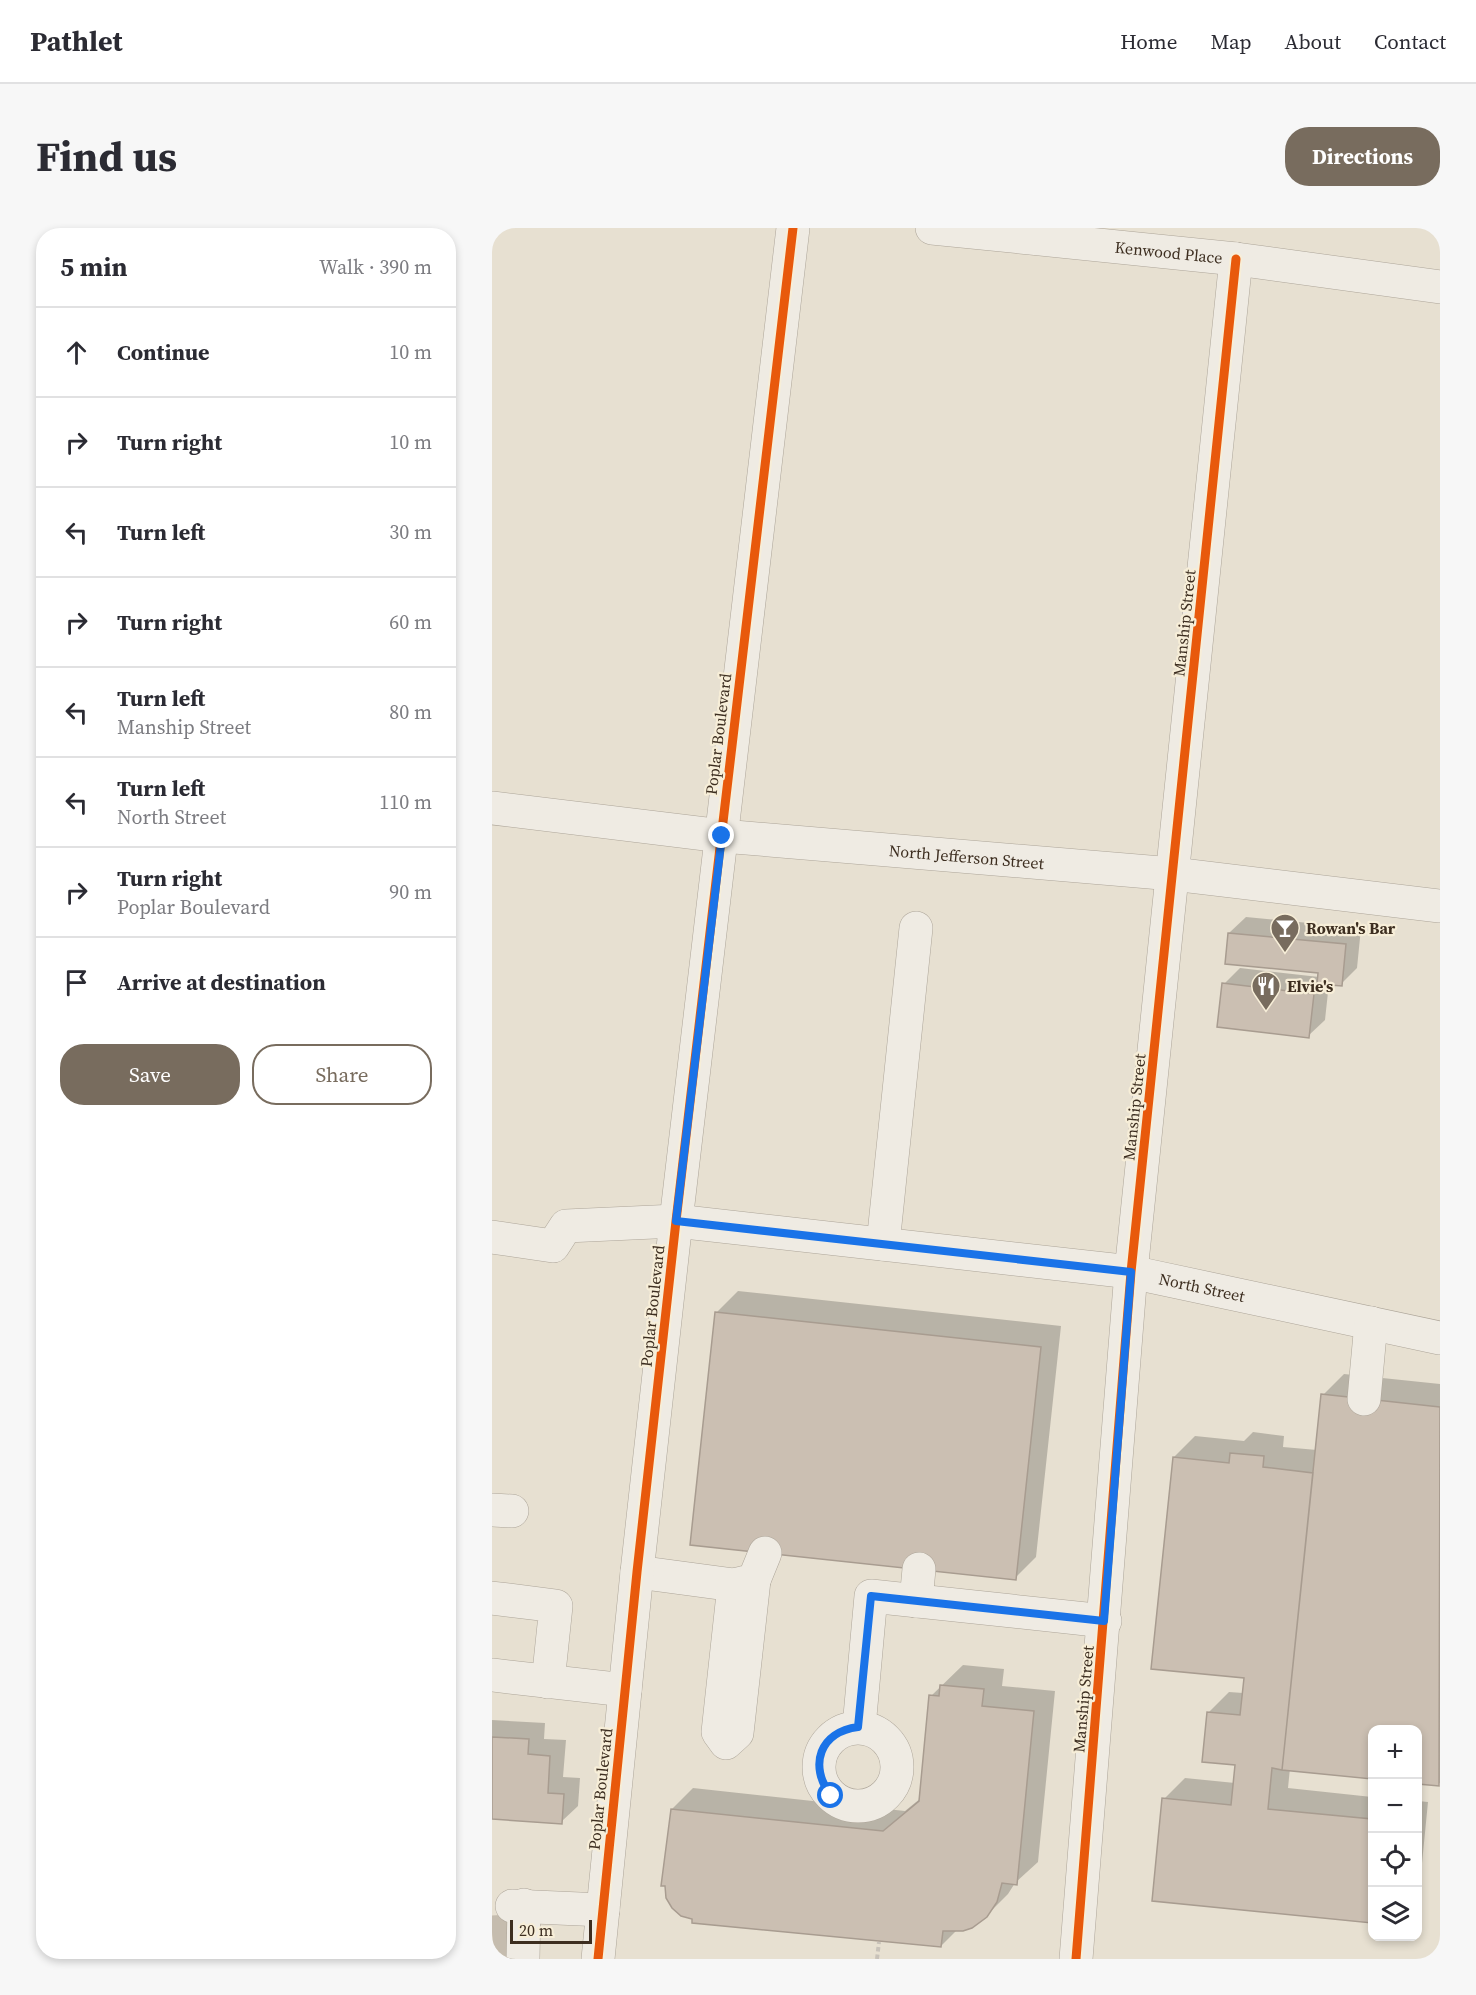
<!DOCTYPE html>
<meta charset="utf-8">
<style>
:root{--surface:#fff;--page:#f7f7f7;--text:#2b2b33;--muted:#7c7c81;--line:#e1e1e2;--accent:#786c5e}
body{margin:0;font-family:"Source Serif 4",serif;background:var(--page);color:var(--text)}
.controls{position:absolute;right:18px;bottom:18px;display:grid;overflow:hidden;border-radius:12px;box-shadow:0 3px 9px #0003}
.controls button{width:54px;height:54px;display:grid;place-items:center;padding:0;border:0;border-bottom:2px solid var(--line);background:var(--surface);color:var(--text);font:30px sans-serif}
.scale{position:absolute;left:18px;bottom:15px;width:82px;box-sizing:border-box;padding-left:6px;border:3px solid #3d2e20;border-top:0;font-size:16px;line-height:21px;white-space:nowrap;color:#3d2e20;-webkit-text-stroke:4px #f7eed8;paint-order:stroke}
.stop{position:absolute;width:18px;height:18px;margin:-14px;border:4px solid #1a73e8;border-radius:50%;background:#fff}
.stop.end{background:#1a73e8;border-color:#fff;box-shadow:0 2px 6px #0008}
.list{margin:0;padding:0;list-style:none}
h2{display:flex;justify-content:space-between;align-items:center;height:78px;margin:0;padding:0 24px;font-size:26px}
h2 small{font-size:20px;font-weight:400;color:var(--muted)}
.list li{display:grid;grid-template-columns:39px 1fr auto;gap:18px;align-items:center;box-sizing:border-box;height:90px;padding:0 24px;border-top:2px solid var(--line)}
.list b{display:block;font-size:22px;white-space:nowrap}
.list p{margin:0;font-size:20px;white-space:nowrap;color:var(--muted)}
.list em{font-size:20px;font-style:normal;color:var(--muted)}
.actions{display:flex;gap:12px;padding:18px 24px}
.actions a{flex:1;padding:14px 0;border:2px solid var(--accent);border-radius:24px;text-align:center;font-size:21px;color:var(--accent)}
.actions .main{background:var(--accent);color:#fff}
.icon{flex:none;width:33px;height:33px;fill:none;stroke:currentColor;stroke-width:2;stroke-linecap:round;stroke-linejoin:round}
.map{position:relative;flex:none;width:948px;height:1731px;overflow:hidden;border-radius:24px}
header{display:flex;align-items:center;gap:36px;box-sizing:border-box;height:84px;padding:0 30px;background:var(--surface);border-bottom:2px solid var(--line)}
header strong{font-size:28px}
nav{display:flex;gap:33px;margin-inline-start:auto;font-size:21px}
.intro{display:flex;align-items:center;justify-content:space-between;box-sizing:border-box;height:144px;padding:0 36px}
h1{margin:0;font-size:42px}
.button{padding:15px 27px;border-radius:24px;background:var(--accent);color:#fff;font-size:21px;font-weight:700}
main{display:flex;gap:36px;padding:0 36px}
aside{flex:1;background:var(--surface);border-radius:24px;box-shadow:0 3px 9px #0003}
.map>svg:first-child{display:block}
</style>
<header>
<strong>Pathlet</strong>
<nav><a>Home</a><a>Map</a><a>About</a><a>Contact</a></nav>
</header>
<div class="intro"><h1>Find us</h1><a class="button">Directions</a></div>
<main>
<aside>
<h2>5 min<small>Walk · 390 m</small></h2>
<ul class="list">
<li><svg class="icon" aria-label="ahead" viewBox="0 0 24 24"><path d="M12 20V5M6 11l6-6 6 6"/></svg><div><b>Continue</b></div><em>10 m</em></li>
<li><svg class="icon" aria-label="right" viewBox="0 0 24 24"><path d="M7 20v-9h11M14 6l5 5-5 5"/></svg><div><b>Turn right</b></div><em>10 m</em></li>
<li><svg class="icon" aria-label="left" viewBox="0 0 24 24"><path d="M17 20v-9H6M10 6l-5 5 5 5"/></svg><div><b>Turn left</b></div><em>30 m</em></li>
<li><svg class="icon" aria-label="right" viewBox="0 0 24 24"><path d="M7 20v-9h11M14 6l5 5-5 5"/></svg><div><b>Turn right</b></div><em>60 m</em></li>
<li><svg class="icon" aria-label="left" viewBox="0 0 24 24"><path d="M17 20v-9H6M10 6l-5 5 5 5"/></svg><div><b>Turn left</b><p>Manship Street</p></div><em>80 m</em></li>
<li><svg class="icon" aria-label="left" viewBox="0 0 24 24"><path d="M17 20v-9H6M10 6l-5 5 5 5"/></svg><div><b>Turn left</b><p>North Street</p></div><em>110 m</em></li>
<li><svg class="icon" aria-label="right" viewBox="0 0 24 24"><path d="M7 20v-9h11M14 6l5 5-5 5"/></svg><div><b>Turn right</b><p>Poplar Boulevard</p></div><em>90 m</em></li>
<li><svg class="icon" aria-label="arrive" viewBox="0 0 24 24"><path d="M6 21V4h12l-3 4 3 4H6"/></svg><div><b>Arrive at destination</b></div></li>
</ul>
<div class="actions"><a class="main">Save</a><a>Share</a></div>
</aside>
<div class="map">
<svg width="948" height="1731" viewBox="0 0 948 1731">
<rect width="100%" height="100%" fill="#e7e0d1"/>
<path fill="#0003" d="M 754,689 L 869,700 L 865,740 L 849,756 L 837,755 L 833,792 L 816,808 L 732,756 L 748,740 L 827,749 L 828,743 L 737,705 Z
M 246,1063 L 569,1098 L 544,1329 L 523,1350 L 225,1084 Z
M 852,1146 L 948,1156 L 948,1555 L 926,1554 L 926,1502 L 880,1502 L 880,1549 L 798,1540 L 796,1560 L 880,1569 L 880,1694 L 662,1672 L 672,1571 L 693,1550 L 743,1555 L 745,1536 L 716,1485 L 737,1464 L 751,1465 L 753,1449 L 682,1229 L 703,1208 L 752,1213 L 761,1204 L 792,1208 L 791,1219 L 825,1222 L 831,1167 Z
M 471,1437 L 512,1441 L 510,1458 L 563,1463 L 546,1634 L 523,1655 L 516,1666 L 494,1688 L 465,1702 L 449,1718 L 202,1690 L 180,1581 L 201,1560 L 413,1583 L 429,1570 L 439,1468 Z
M 0,1492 L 53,1495 L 52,1511 L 74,1512 L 71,1549 L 88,1550 L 86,1578 L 69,1594 L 0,1589 Z
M 926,1573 L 936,1574 L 926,1676 Z"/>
<path fill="#cbbfb2" stroke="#a89c90" stroke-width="1.5" d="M 736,705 L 854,716 L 850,758 L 825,756 L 826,745 L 733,736 Z
M 730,755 L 822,766 L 817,810 L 725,799 Z
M 223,1084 L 549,1119 L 524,1352 L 198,1317 Z
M 829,1166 L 948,1179 L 947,1558 L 926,1556 L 926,1502 L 880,1502 L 880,1551 L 790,1542 Z
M 738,1225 L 772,1228 L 771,1239 L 821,1245 L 790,1542 L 780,1540 L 776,1581 L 880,1591 L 880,1695 L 660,1673 L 670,1570 L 739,1577 L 743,1537 L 710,1534 L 715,1484 L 748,1487 L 752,1450 L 659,1441 L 681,1229 L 737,1235 Z
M 448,1457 L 492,1461 L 490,1478 L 542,1483 L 525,1657 L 510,1655 L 505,1674 L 495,1689 L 480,1700 L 471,1703 L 451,1703 L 449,1719 L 200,1695 L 200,1691 L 189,1688 L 180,1680 L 174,1670 L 173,1658 L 169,1658 L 179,1581 L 391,1603 L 427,1573 L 437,1467 L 447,1468 Z
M 0,1509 L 37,1511 L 36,1526 L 58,1528 L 56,1565 L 72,1566 L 70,1596 L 0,1591 Z"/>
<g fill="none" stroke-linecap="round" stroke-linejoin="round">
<path stroke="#c5bcae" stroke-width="33" stroke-dasharray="33 16" stroke-linecap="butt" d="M 0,1704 L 18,1703
M 0,1730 L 20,1729"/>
<g stroke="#ada599" stroke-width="34">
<g id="minor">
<path id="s1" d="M 440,0 L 744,31 L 948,59"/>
<path id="s2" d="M 0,580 L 230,608 L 681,646 L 948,678"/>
<path id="s3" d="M 0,1009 L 61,1018 L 74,998 L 184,993 L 639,1044 L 948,1110"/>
<path d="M 391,1016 L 424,700"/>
<path d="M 872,1171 L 879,1095"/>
<path d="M 0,1282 L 20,1283"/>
<path d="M 145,1344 L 242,1357 L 262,1352 L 273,1325"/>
<path d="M 242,1357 L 226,1504 L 234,1515 L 245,1505 L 262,1352"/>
<path d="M 0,1370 L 64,1378 L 56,1454"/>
<path d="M 424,1373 L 427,1341"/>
<path d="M 0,1447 L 133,1462"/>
<path d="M 367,1499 L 379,1368 L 613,1393"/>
<circle cx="366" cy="1539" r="39"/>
<path d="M 20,1678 L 111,1682"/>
<path d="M 31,1731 L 32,1677"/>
<path d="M 106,1731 L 145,1344 L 184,993 L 301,0"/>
<path d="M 584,1731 L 639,1044 L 744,31"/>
</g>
</g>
<path stroke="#c8c2b9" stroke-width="4" stroke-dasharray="4.5 3" stroke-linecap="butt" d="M 385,1731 L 387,1714"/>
<use href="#minor" stroke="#efebe3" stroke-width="33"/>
<g stroke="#f7eed8" stroke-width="13">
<path id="cycleway" d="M 106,1731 L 145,1344 L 184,993 L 301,0
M 584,1731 L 639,1044 L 744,31"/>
</g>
<use href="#cycleway" stroke="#e8590c" stroke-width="9"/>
</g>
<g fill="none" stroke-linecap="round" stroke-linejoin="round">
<path stroke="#1a73e8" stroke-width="8" d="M 230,608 L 184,993 L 639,1044 L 612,1393 L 379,1368 L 366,1499 C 328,1504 316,1537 339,1568"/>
</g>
<defs>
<g id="bar-pin" transform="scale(1.5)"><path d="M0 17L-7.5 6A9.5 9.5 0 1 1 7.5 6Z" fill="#786c5e" stroke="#f7eed8"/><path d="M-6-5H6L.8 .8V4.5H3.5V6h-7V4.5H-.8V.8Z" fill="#fff"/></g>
<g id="restaurant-pin" transform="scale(1.5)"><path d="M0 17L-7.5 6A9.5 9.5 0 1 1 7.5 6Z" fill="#786c5e" stroke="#f7eed8"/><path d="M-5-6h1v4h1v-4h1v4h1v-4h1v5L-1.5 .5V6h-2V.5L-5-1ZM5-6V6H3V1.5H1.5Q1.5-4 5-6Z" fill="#fff"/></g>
</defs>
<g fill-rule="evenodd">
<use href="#bar-pin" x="793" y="700"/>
<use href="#restaurant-pin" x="774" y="758"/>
</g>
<g text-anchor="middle" stroke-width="4.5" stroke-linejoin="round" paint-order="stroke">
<g font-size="16" fill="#3d2e20" stroke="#f7eed8">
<text dy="6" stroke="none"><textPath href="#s1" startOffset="238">Kenwood Place</textPath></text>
<text transform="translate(692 395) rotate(-84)" y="6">Manship Street</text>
<text transform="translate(226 506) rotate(-83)" y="6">Poplar Boulevard</text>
<text dy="6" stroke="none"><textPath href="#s2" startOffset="477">North Jefferson Street</textPath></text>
<text transform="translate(642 879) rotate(-84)" y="6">Manship Street</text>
<text dy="6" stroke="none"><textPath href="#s3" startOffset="726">North Street</textPath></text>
<text transform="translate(160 1078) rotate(-84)" y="6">Poplar Boulevard</text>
<text transform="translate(591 1471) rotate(-85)" y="6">Manship Street</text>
<text transform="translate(108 1561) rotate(-84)" y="6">Poplar Boulevard</text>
</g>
<g font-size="16" font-weight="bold" fill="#3d2e20" stroke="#f7eed8" text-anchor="start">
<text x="814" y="706">Rowan's Bar</text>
<text x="795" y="764">Elvie's</text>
</g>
</g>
</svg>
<div class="controls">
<button>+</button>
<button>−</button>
<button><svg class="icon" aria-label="locate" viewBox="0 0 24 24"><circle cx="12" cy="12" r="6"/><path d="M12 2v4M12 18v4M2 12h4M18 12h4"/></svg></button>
<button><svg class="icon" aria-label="layers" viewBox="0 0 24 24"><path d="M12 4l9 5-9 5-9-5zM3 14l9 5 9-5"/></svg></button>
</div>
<div class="scale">20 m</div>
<div class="stop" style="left:339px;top:1568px"></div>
<div class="stop end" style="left:230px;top:608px"></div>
</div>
</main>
